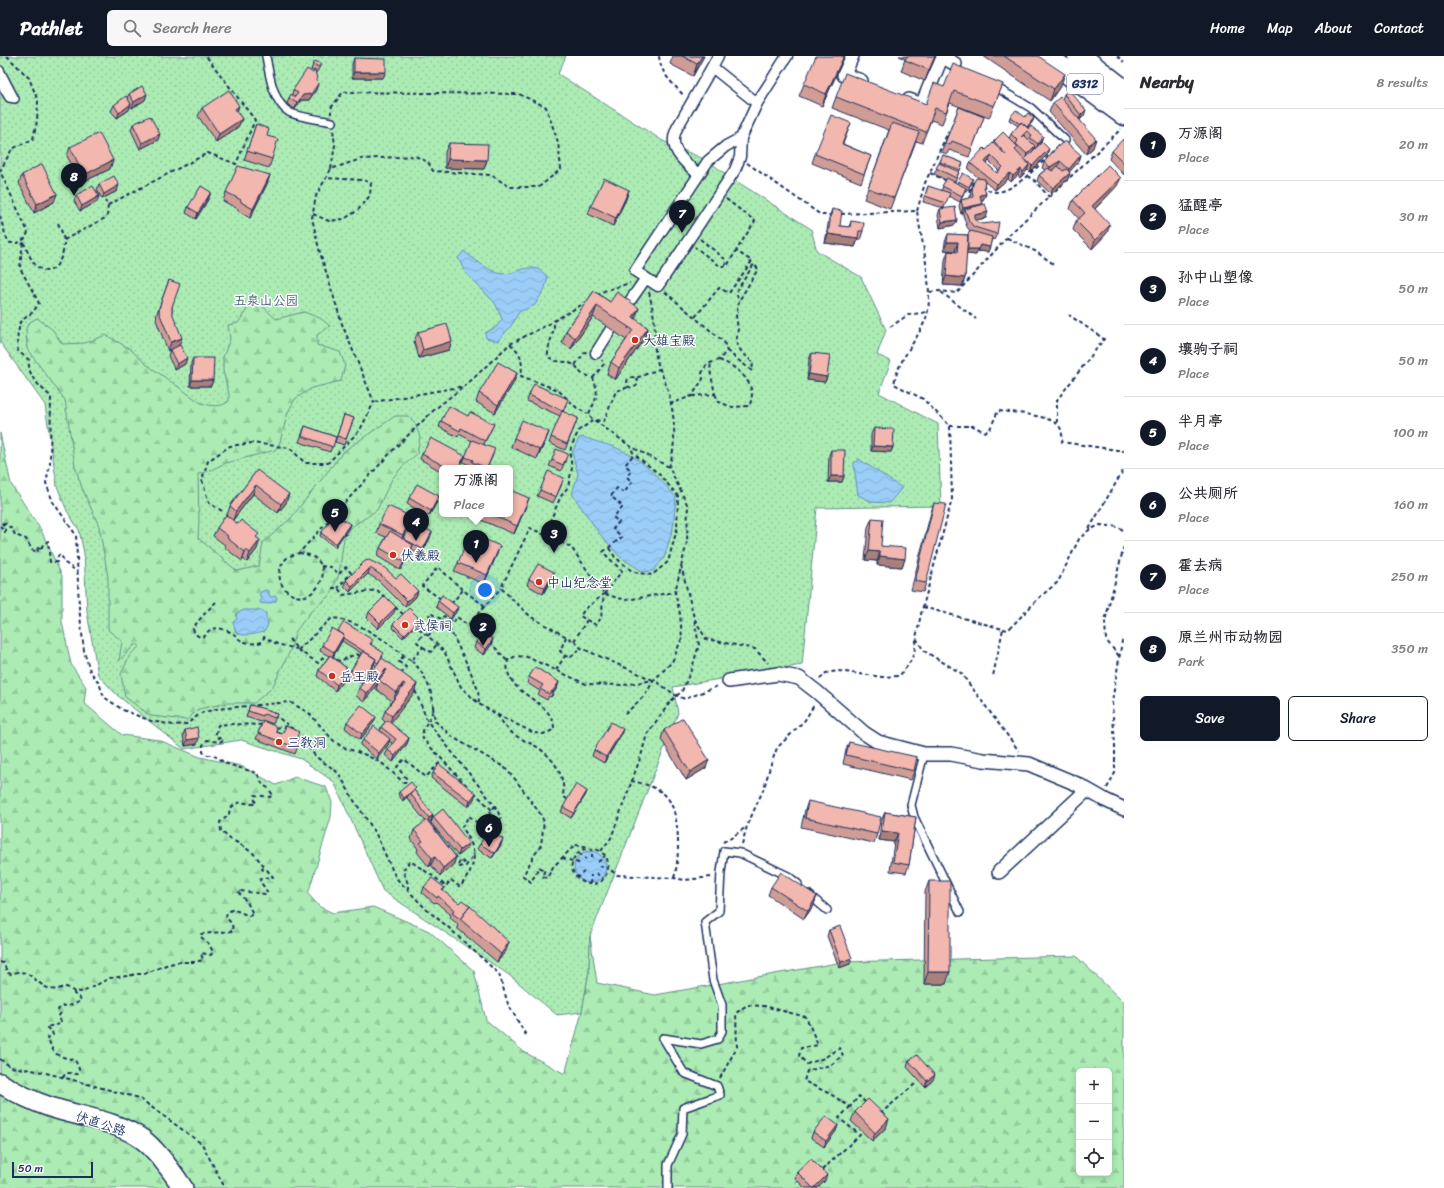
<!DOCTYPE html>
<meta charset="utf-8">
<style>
:root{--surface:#fff;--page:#f7f7f7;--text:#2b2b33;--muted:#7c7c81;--line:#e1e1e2;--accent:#111827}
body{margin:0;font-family:Sriracha,"LXGW WenKai TC",sans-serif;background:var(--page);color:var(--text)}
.controls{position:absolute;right:12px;bottom:12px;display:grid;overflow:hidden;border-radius:6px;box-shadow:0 2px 6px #0003}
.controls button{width:36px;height:36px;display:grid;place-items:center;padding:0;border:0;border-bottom:1px solid var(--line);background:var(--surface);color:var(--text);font:20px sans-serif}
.scale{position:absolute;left:12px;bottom:10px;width:81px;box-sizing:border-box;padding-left:4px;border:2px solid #1b2f5e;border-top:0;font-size:11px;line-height:14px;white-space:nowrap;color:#1b2f5e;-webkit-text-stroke:3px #fff;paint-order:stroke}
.you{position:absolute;left:485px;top:534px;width:14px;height:14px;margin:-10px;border:3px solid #fff;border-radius:50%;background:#1a73e8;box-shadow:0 0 0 6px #1a73e833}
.badge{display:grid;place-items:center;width:26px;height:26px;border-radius:50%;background:var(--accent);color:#fff;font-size:13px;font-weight:700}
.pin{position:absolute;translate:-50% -33px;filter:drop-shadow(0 1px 2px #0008)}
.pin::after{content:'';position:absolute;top:21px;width:14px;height:12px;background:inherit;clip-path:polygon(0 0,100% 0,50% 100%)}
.popup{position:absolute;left:439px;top:409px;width:74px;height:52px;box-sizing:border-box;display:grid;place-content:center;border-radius:6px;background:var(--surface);filter:drop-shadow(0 1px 3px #0005);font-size:13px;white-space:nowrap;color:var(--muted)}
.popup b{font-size:15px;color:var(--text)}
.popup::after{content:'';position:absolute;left:50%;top:100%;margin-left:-8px;border:8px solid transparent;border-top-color:var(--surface)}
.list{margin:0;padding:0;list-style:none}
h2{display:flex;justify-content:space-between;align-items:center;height:52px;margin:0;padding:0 16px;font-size:17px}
h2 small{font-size:13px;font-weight:400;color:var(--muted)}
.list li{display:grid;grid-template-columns:26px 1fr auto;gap:12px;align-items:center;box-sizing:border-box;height:72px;padding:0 16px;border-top:1px solid var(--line)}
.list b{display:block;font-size:15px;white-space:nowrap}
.list p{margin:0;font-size:13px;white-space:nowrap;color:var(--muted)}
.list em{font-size:13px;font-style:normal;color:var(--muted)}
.actions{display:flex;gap:8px;padding:12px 16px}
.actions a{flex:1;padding:9px 0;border:1px solid var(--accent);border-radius:6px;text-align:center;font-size:14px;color:var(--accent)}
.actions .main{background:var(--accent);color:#fff}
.icon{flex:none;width:22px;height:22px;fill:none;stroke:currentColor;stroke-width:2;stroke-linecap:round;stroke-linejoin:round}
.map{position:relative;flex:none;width:1124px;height:1132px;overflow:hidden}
header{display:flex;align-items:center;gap:24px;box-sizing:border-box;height:56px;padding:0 20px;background:var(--accent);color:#fff}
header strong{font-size:19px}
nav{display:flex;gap:22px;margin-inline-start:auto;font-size:14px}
.search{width:280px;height:36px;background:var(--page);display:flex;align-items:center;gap:10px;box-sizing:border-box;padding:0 14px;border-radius:6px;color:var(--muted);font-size:15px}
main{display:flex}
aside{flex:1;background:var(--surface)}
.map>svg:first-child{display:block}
</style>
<header>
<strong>Pathlet</strong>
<div class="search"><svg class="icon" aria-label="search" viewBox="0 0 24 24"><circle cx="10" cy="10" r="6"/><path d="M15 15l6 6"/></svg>Search here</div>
<nav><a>Home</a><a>Map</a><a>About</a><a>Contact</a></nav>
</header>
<main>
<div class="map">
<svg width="1124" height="1132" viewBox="0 0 1124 1132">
<defs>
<pattern id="grass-dots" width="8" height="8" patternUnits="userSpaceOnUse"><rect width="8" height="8" fill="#acecb4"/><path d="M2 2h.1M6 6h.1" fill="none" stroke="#93cb9d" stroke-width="1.8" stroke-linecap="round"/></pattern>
<pattern id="forest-firs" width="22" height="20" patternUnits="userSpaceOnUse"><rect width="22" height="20" fill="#acecb4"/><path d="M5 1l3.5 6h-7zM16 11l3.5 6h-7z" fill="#93cb9d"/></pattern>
<pattern id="water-waves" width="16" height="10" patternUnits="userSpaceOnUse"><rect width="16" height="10" fill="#9acdf7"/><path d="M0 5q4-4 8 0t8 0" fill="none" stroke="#84b0d6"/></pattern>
</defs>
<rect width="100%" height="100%" fill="#fff"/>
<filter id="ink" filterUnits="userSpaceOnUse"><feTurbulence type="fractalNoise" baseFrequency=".025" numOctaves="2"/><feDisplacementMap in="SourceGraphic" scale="8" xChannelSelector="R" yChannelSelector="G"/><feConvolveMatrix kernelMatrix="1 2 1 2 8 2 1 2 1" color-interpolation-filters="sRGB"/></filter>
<g filter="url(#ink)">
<path fill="url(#grass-dots)" stroke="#648e89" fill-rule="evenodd" d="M 0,0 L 566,0 L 558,18 L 663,85 L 708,105 L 730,121 L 811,173 L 817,195 L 861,221 L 886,274 L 877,299 L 891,305 L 879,337 L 938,368 L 941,450 L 817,452 L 802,609 L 673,631 L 678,657 L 590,880 L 589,915 L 582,956 L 557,959 L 509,919 L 383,835 L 334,726 L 301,703 L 241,684 L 184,693 L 117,639 L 98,619 L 87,556 L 84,497 L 79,474 L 67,455 L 57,430 L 45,349 L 0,286 ZM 442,412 L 510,412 L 510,458 L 442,458 Z"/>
<path fill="url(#forest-firs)" stroke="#648e89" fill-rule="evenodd" d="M 256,244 L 276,263 L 304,256 L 320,262 L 330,270 L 317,279 L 317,289 L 340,296 L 345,309 L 341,325 L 312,332 L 295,343 L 288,356 L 279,389 L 275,394 L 226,407 L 206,416 L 198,418 L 199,465 L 198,482 L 237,515 L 259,510 L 263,487 L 291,462 L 344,395 L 395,360 L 408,360 L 415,367 L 420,381 L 417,398 L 403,410 L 392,423 L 377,454 L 350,472 L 344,482 L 339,518 L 331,538 L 311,555 L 296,575 L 290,595 L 272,632 L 254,647 L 228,647 L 198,653 L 187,664 L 151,660 L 125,641 L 121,618 L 130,599 L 140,590 L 135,588 L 119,605 L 122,585 L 108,574 L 108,521 L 99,470 L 82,432 L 75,410 L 65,344 L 27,293 L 26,272 L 30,266 L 37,262 L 53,274 L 62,288 L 85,287 L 106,279 L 130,293 L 146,308 L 201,347 C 211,350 221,352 229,345 L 229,338 L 223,315 L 223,301 L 230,283 L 228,269 L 238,267 L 248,252 Z
M 0,377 L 11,428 L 41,474 L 62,520 L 62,566 L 71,608 L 86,631 L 84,647 L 122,679 L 159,684 L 200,701 L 241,710 L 276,729 L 295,721 L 326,731 L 332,746 L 331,761 L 308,838 L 320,851 L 333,857 L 373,851 L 429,875 L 474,915 L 486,964 L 524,996 L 565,1018 L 582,956 L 589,915 L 590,880 L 597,927 L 655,939 L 843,906 L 1076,900 L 1122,945 L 1124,945 L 1124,1132 L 0,1132 ZM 1079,1015 L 1109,1015 L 1109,1117 L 1079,1117 Z"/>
<path fill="url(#water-waves)" stroke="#678eba" d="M 464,195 C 472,202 488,214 498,217 C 512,221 524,208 538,213 C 541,214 545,219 548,221 L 545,232 L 535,249 L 519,256 L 511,270 L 498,285 L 486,282 L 485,277 L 496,271 L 502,263 L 495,247 L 465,216 L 458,202 Z
M 583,381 C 598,387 614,389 627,397 C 646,407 662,425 676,441 L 673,472 L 664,502 L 653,515 L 643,516 L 619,500 L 599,477 L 572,438 L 578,418 L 572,397 L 579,382 Z
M 859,403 L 902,432 L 889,447 L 872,446 L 858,439 L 854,410 L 854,407 Z
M 265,534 L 269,535 L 269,539 L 271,541 L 276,540 L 277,542 L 276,545 L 267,548 L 260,547 L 261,541 L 259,539 L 261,536 Z
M 244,554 L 260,554 L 266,557 C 265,566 272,564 264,576 C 254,578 245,581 236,577 L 233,566 L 237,563 L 236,560 L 237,557 Z
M574 811a16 16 0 1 1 32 0a16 16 0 1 1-32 0Z"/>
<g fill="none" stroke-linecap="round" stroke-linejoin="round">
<g stroke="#1b2f5e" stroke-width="10">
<path id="service" d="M 266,0 C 269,18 273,46 289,56 C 297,61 323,64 332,66
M 0,14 L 15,43 L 9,42 L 0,27
M 994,30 L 1031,52 L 1065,84
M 924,698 L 911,749 L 914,761 L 960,856
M 808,838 L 827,854
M 668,1132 L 668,1109 L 682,1078 L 683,1052 L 720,1039 L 717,1030 L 684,1017 L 663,982 L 701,988 L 718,983 L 722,975 L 722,949 L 713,924 L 705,866 L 719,855 L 721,816 L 724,795 L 740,797 L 788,820 L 798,828"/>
</g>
<g stroke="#1b2f5e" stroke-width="13">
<path id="pedestrian" d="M 718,0 L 712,11 L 757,47
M 741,82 L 740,101 L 735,114 L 658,230 L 635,215 L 708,105 L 726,90 Z
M 741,82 L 757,47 L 787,0
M 699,119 C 689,110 672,97 674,82 C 674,79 676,75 677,72 L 712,11
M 623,255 L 646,222
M 596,297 L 611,273"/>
</g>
<g stroke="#1b2f5e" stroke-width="16">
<path id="minor" d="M 852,0 L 844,19 L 861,25
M 942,0 L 955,8
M 909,44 L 922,49 L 942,0
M 729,625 L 778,618 L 799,622 L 817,636 L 864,677 L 878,686 L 924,698 L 951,698 L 983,704 L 1029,708 L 1077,728 L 1105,744 L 1124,753
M 999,816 L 1087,734"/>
</g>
<g stroke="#1b2f5e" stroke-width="22">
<path id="secondary" d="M 0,1027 C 16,1037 32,1045 50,1051 C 80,1061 115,1064 142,1083 C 157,1094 173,1117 183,1132"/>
</g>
<g stroke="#1b2f5e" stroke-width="25">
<path id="trunk" d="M 1045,0 L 1124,58
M 1079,0 L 1124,35"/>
</g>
<path stroke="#1b2f5e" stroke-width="2" stroke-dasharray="4 3" stroke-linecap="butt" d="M 659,0 C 661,19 672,26 684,40
M 1117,0 L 1124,6
M 747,107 L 821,159 L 832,159
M 331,113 L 335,89 L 333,74
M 930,117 L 947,125
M 1027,120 L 1034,124 L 1049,141
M 983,128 C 984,130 985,132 987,133 C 1006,148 1046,102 1059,89
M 963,133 L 969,136 L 974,125 L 977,126
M 726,143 L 755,165 L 736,195
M 108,149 L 208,97 L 236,108 L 255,64 L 206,0
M 917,155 L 925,127 L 948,76
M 313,158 L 329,165 L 344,163 L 357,155 L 366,145 L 370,139 L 371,127 L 363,124 L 325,122
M 841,158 L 917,155 C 921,182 935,238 926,262 C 917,286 899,301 894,328 L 923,343 L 950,370 L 952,443 L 921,558 L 916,582 L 924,595 L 961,617 L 1019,695
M 0,160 L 6,181 L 10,187 L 18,187 L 26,182 L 28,176 L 0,115 L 12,93 L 33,83 L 37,65 L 38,45 L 29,22 L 7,0
M 58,167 C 61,174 64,180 64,188 C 64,200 54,223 39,212 C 31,207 27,193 23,185 L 20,212 L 39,247 L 33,256 L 20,266 L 17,284 L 18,295 L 29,304 C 27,321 40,330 51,341 L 50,408 L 46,427 L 53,446 L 76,479 L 79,551 L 84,595 L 90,615 L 99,627 L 104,641 L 123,654 L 151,665 L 173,669 L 187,668 L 201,657 L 216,653 L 290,646 L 309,657 L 333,684 L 342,691 L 366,699 L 383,708 L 403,726 L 406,726 L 407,723 L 397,711 L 404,703 L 426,721 L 442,704
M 1007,182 L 1035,195 L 1055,209
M 700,183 L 725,203 L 726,209
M 64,184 L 107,161 L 108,149 L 105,145
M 649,236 C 651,245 653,254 654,263 C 656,275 653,288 656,300 C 658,312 665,323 668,335 C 675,360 677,386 669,411
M 665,236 L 724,286 L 727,295 L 719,304 L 707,308 L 702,317 L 703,323 L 692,340 L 670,348
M 930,236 L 940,235 L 957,237 L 1011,177 L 1121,73
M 941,236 L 976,263
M 597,240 L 604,235 L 630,227
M 695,261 L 719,232 L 729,237 L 752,205 L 736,195 L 727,210 L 720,210 L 695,191
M 890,271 L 908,259 L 927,256
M 510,288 C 522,297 523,306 521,320 L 558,334 L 577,352 L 588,358
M 727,295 L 752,315 L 753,307 L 741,295 L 736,286 L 738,273 L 736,260 L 739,245 L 736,236 L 754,208 L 758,213 L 739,245
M 575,309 L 585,296 L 587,296
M 593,322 L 604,308 L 602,304
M 636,322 C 643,332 627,335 627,327 C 627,321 632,320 636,322 L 659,313
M 715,338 L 719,346 L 732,351 L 749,350 C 760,329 737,310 719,304
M 692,340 L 715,338 L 710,314 L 711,307
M 374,346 L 465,330 L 510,288 L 547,269 L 588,245
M 1057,367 L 1057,344 L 1104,283 L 1069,259
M 950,370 L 973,370 L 985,376 L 990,373 L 998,355 C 1011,356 1047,359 1057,368 C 1063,373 1062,379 1062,386 L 1124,395
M 222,455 L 209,447 L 202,424 L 208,405 L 230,390 L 253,387 L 290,392 L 305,407 L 328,407 L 360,374 L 374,346 L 342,268 L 319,193 L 312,162 L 316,140 L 331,113 L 361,103 L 415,100 L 428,106 L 433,115 L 491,119 L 510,131 L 539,131 L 561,113 L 558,86 L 546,51 L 519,38 L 343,36 L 331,52 L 331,58
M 0,470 L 5,476 L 5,471 L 1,466 L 6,468 L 12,473 L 15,479 L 26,483 L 32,494 L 38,496 L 37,490 L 42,494 L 42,490 L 48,485 L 50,506 L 57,506 L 58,500 L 61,499 L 65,507 L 78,516
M 1089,473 L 1124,413
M 343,477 L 349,481
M 544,479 L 561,440 L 568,431 L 572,412 L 570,400 L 571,391 L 579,374 L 594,364 L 604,365 L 616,335 L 629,331
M 609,492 L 615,501 L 633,516 L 652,519 L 668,506 L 677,473 L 678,440 L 659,418 L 634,398
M 299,497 C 348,502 310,563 284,532 C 276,522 279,506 290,500 C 293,499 296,498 299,497 L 394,393 L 434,354 L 464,330
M 681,509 L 694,562 L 706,583 L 755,593 L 768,607
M 321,510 L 331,511 L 339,518 L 346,511 L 351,517 L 338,532
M 332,532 L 338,532 L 343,539 L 377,534 L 386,542
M 604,538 L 622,515 L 603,496 L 622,481 L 613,473 L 619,466 L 613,461 L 623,451 L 611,440 L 617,432 L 624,437 L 632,426 L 627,421 L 631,414 L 625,409 L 634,398 L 630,391
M 441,543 L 422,530 L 438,511 L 463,534 L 485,550
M 216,546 C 209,553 197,565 193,573 L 195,578 L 200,581 L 205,580 C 211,567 226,573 235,579 C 238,582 239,584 243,585 C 249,588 256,588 262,586 L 264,581 L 277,588 L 297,593
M 451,548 L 463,534
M 395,551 L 405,560
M 923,551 L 1003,573 L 993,620
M 441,563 L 430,557 L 429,559 L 437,568 L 448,574 L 449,572 L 441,563 L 444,560 L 453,567 L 457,561 L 482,580
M 414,568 L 437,588 L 445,597 L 461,631 L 479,648 L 496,658 L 534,677 L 543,678 L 551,675 L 554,672 C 553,642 501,639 508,604 L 516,600 L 527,601 L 586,628 L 624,629 L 654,624 L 672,606 L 682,582 L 680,558 L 675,536 L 687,486 L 688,450 L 669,411 L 630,390 L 594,364 L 588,359 C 596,344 600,338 593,322 L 581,317 L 575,309 L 566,306 L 556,305 L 548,301 C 547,289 555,277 554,265
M 468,569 L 501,532
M 449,572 L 469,612 L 478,634 L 479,646
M 1003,573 L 1008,574 L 1041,540 L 1058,526 L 1079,483 L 1089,474 L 1100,469 L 1119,471 L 1124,475
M 428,580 L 437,568
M 566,581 L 560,595 L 565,600 L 571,601 L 581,592
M 289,583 L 298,594 L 318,607 L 323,602 L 329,603
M 574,585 L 587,564 L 580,560 L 585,553 L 604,538 L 601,562 L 596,569 L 587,564
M 490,586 L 508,606
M 423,591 L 431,596 L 437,588
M 298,594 L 332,562 C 359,564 390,588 411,605 L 423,591 L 417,586 L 424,577
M 1119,600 L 1106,584 L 1105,565 L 1124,490
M 336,604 L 340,605 L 356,598 L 361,600
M 411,605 C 422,612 434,637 433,651 C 433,656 430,662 428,666 L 414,632
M 556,614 L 565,600
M 401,618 L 406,611 L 399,606 L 404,599
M 820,623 L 826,617 L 838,615 L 882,621 L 899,620 C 910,608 915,600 916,584
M 653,624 L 581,592 L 574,585 L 531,561 L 501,532 L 530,472 L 571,491 L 604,538 L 626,544 L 675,536
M 433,651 L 435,665 L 454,682 L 504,711 L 515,723 L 541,759 L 544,766 L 541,789 L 532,803 L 523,820 L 531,826 L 539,811 L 545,814 L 542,820 L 547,822 L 553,811 L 575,789 C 582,790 588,789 592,795 L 592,802
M 625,658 L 645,639 L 654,624 L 677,640 L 685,643 L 718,630
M 497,659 C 503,667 509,676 518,681 C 524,685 531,687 537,691 C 553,701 566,720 563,740 L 568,744
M 273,660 L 280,663 L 288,669
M 276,672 L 288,670 L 295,674 L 316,701 L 335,714 L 341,721 L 353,743 L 375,776 L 396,822 L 427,854 L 448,871 L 499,918 L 508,948 L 527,981
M 631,725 C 643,727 656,731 665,739 C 681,754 680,803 674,822
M 1107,732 L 1115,717 L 1115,689 L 1112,646 L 1122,585 L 1124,582
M 474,736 L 492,754
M 481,770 L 495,750
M 723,786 L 731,782 L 746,771
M 742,788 L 747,770 L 764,732 L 770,711 L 777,692 L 805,664 L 814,649
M 601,795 L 611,782 L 641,700 L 647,678 L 671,645 L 682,635 L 692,612 L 699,589 L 694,562
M 579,797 L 586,803
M 562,802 L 582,808
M 598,806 L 605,800
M 458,809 L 461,804 L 464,807 L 460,811 L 466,810 L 474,798
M 599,810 L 608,812 C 602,846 555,819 578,797 C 586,789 603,792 607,803 C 608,806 608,809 608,812 L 617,819 L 674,822 L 685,824 L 712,821
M 596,817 L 603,823
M 576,822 L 584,816
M 590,828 L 591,819
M 408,834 L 408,828 L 403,814 L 410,805 L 430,818 L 446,830 L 451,824 L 460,831 C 478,807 478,795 462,771 L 469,760 L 481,770 L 495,776 L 501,762 L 495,750 L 428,666 C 423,671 422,677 423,683 L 469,732
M 0,906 L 3,907 L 8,917 L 11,918 C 30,910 35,929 51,933 C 57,935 61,931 67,931 L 73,935 L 83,936 L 110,922 L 128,920 L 136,918 L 144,918 L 166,909 L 178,906 L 194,906 L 203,904 L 201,897 L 211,899 L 213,896 L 209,888 L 200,880 L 201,878 L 233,875 L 232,868 L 226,861 L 227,857 L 233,853 L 249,860 L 253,858 L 247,846 L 238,836 L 240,835 L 265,838 L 268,837 L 260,825 L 261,822 L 273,821 L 267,814 L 263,814 L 262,813 L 265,811 L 253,797 L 238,787 L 230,783 L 221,775 L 220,766 L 229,759 C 229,755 230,753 233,750 C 241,743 248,749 256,748 L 254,741 L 255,739 L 270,741 L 273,739 L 268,732 L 263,729 L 257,717 L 227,708 L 213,699 L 206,699 L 203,696 L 203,689 L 207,684 L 220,686 L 223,684 L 216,680 L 216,677 L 218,669 L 230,668 L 264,669
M 0,1003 L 11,1011 L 38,1015 L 58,1020 L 139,1042 L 202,1088 L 225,1132
M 63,1022 L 65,1018 C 69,1016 73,1018 78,1018 C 81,1013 77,1009 75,1004 C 67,1002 57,1001 53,994 C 50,989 50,986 47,982 L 53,979 L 52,976 L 46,971 L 60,968 L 61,965 L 58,961 L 61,957 L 58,954 L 61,950 C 68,950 76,949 81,944 L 79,941 L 74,938 L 74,936
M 720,1022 L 737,991 L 736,957 L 747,949 L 764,950 L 806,961 L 818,989 L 801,992 L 799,1000 L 807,1008 L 824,1002 L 839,992 L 843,999 L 831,1009 L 807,1015 L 804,1025 L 832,1039 L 850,1051 L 859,1040 L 866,1047
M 880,1058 L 915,1028
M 822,1114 L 860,1079 L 839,1062 L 850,1051"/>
<use href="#service" stroke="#fff" stroke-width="7"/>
<use href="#pedestrian" stroke="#fff" stroke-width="10"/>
<use href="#minor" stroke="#fff" stroke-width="13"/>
<use href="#secondary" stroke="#fff" stroke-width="19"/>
<use href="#trunk" stroke="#fff" stroke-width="22"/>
</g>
<path fill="#d09d96" stroke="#1b2f5e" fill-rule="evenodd" d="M 673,0 L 704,0 L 693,20 L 670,8 Z
M 845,0 L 822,50 L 799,40 L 804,28 Z
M 899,0 L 936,0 L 925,25 L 901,15 L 905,3 Z
M 983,0 L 1038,0 L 1061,29 L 1050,45 Z
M 354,2 L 383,22 L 352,22 L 352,8 Z
M 313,8 L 321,8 L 318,14 L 316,17 L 315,16 L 316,34 L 309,44 L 301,44 L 295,53 L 287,48 L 289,42 L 292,38 L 293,34 L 313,17 L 314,15 L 311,14 Z
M 1003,28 L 989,62 L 950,47 L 942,68 L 931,64 L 922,87 L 916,85 L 890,153 L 864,143 L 889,74 L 832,52 L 836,41 L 926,48 L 944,31 Z
M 129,38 L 145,44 L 132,52 L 130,50 L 129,54 L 117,62 L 111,55 L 114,49 L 127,42 Z
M 1064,38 L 1084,60 L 1080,64 L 1093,92 L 1086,98 L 1049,56 L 1053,47 L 1062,43 Z
M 959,51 L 984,61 L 969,101 L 949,94 L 947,98 L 941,96 Z
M 202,52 L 237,56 L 242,63 L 238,71 L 216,86 L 198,60 Z
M 1010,61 L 1025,61 L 1033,65 L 1028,72 L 1041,86 L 1040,88 L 1047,99 L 1030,116 L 1028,114 L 1020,122 L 1018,119 L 1011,126 L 1008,123 L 995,134 L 985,126 L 984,131 L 986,138 L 983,144 L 981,144 L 982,149 L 986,162 L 975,164 L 997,178 L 994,184 L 992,183 L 988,196 L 977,195 L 976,199 L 966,198 L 965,222 L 962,230 L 943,229 L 945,204 L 948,195 L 955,196 L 955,195 L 944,194 L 945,186 L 948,178 L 968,179 L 970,175 L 967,171 L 963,159 L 963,157 L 961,158 L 959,150 L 961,144 L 970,142 L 971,134 L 973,128 L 980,123 L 968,113 L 970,107 L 986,94 L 993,87 L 994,85 L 1009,82 L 1011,78 L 1018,70 L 1009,64 ZM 989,105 L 999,115 L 997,117 L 987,108 Z
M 851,67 L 843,88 L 871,100 L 861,127 L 812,107 L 815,98 Z
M 133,68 L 158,84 L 140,93 L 131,74 Z
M 256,68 L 272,103 L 269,112 L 244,104 Z
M 1124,84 L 1124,119 L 1109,103 L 1112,95 Z
M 449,87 L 487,104 L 484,113 L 445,112 L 445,96 Z
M 70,91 L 113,104 L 110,113 L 81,127 L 67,100 Z
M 943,99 L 963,107 L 955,126 L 957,128 L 958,125 L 972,126 L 968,134 L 966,132 L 960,146 L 948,140 L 944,152 L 923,146 L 928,130 L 941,135 L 946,124 L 934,118 Z
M 1081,99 L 1079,105 L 1069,116 L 1068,123 L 1051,138 L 1037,125 L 1039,119 L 1045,114 L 1042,112 L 1044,106 Z
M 22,119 L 54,146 L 34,157 L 19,127 Z
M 270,119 L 267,128 L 250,162 L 238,155 L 238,153 L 223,145 L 226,136 Z
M 99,128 L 117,135 L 102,143 L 97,134 Z
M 1117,130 L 1095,153 L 1107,177 L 1092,193 L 1073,174 L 1076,165 L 1079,163 L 1070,153 L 1073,144 Z
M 629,134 L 626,143 L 613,170 L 588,158 L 591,150 Z
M 76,139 L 97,146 L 80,155 L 74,145 Z
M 209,142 L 196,163 L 186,157 L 188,151 Z
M 832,153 L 840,170 L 849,171 L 851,165 L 863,175 L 860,184 L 858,184 L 855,191 L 825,187 L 829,162 Z
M 940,153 L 955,169 L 940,172 L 938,159 Z
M 169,224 L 172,251 L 172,256 L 179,289 L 185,308 L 175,314 L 168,300 L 170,294 L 168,295 L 156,264 L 157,257 Z
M 594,235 L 648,272 L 644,283 L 615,324 L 607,318 L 611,306 L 626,284 L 611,273 L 593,261 L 571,293 L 562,287 L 566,275 Z
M 418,276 L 449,294 L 419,302 L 414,285 Z
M 812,297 L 827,321 L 825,326 L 807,324 L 809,303 Z
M 193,302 L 213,324 L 211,330 L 190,330 L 191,307 Z
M 517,317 L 514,326 L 495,357 L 476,346 L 479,337 Z
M 529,339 L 566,349 L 563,355 L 576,367 L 565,394 L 549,387 L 560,360 L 527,345 Z
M 344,359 L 354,362 L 344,389 L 335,386 Z
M 468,360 L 494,368 L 484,388 L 493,399 L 487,412 L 470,412 L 471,410 L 463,406 L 472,385 L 459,378 L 458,381 L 439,371 L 441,365 Z
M 305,370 L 336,381 L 330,396 L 299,386 Z
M 874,372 L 893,391 L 891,396 L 871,395 L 871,378 Z
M 514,382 L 546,384 L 537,403 L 511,391 Z
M 831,394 L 844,420 L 842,426 L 828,426 L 829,399 Z
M 422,398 L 465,400 L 459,412 L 442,412 L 442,416 L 420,403 Z
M 566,403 L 561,415 L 549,410 L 552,404 Z
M 257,414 L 286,447 L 278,457 L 253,438 L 233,464 L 257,482 L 257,493 L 247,506 L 243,503 L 242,505 L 224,491 L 225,489 L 213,480 L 217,472 L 227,459 L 230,450 Z
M 562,428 L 553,447 L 537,440 L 540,434 Z
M 409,442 L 437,446 L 429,460 L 407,448 Z
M 529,442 L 514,478 L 467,458 L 510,458 Z
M 934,447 L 926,527 L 923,536 L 911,534 L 931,456 Z
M 412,461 L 402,483 L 404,484 L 430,482 L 421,499 L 412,494 L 410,498 L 400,514 L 377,500 L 380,492 L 386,481 L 376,477 L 379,468 Z
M 872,462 L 881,490 L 905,503 L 902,511 L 877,509 L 877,505 L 865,504 L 868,471 Z
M 350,468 L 349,471 L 335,491 L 320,480 L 321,477 Z
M 497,498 L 484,528 L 454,515 L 458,507 Z
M 365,505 L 396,522 L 416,541 L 405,551 L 379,525 L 368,518 L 350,536 L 344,530 L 346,524 Z
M 554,516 L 552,522 L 543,538 L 527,529 L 529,523 Z
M 438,545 L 458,551 L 456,556 L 451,563 L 436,551 Z
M 369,556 L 394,557 L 378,573 L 367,562 Z
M 420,563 L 419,566 L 403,582 L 392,571 L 393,568 Z
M 338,575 L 372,587 L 371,589 L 383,600 L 381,604 L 417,628 L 414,637 L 390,667 L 409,682 L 407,688 L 393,706 L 385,699 L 388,694 L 392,687 L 389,685 L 388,689 L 377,703 L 360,689 L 363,684 L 380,675 L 381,671 L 385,666 L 382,663 L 385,655 L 392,645 L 376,633 L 378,627 L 364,646 L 356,640 L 359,632 L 362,628 L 349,620 L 351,614 L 361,597 L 342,585 L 333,601 L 349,614 L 347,620 L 335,635 L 317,620 L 319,614 L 329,600 L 320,595 L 322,589 ZM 374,608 L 376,610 L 365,624 Z
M 493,583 L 491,589 L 484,599 L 474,592 L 476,586 Z
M 529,621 L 559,626 L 557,632 L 551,641 L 549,640 L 547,644 L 538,639 L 540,635 L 527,627 Z
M 250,649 L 277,658 L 273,668 L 262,664 L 261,666 L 246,661 Z
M 263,665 L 276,676 L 300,685 L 295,698 L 256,683 Z
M 347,666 L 374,666 L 360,684 L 345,672 Z
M 185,674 L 197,688 L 185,690 L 183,679 Z
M 664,674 L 706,712 L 686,724 L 661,683 Z
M 621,679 L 604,707 L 592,700 L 594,694 Z
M 849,686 L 914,715 L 911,724 L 843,708 L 846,694 Z
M 433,717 L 474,743 L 468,751 L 431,722 Z
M 415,735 L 433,759 L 431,765 L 429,766 L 456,801 L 453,810 L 440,820 L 431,809 L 429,811 L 417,796 L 418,793 L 411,783 L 414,774 L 426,766 L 407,742 L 408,740 L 403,745 L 398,738 L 399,736 Z
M 587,735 L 585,740 L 571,762 L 561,756 L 563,751 Z
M 808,745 L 877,778 L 874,787 L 801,771 L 805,754 Z
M 885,756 L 916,761 L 909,809 L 906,817 L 890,815 L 894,786 L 879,784 L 881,765 Z
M 433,761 L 469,787 L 467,793 L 458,800 L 431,767 Z
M 480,788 L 501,789 L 492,802 L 477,793 Z
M 929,825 L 946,928 L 924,928 L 925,836 Z
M 424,831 L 445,832 L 443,835 L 506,895 L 497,906 L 457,872 L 458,868 L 450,862 L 451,859 L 436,846 L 434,847 L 422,837 Z
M 771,831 L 814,849 L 804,863 L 768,839 Z
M 829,874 L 850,908 L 839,912 L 827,880 Z
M 909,1005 L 933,1024 L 925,1031 L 907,1011 Z
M 855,1056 L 886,1072 L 872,1085 L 851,1065 Z
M 838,1069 L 836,1075 L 824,1091 L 811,1082 L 813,1076 Z
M 797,1116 L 825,1125 L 818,1132 L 805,1132 L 795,1122 Z"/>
<path fill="#a9807a" stroke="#1b2f5e" d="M 702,0 L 704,0 L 693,20 L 697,8 Z
M 844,0 L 845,0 L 822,50 L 826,38 Z
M 935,0 L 936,0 L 925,25 L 929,14 Z
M 354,16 L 386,16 L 383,22 L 352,22 Z
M 1065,18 L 1061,29 L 1050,45 L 1054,33 Z
M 318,28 L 316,34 L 309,44 L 301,44 L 295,53 L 297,47 L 303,39 Z
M 147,38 L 145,44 L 132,52 L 134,46 Z
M 131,48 L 129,54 L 117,62 L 119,57 Z
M 239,50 L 236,59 L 235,53 Z
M 1086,54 L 1084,60 L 1078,64 L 1081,59 Z
M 1034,62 L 1033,65 L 1024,76 L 1025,73 Z
M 242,63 L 238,71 L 216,86 L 219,78 Z
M 160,78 L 158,84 L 140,93 L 142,87 Z
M 1043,80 L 1041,86 L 1036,94 L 1038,88 Z
M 1096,83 L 1093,92 L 1086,98 L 1089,89 Z
M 1035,90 L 1033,96 L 1025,104 L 1027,98 Z
M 1049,93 L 1047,99 L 1030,116 L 1032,110 Z
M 991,99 L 989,105 L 983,112 L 985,106 Z
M 1081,99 L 1079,105 L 1067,119 L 1069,113 Z
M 448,103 L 487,104 L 484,113 L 445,112 Z
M 113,104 L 110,113 L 81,127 L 84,119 Z
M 1060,105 L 1058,111 L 1048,117 L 1050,111 Z
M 1029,109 L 1027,115 L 1020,122 L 1023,116 Z
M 1021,113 L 1018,119 L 1011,126 L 1013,120 Z
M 1010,117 L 1008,123 L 995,134 L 997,128 Z
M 1070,117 L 1068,123 L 1051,138 L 1053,132 Z
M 270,119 L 267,128 L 250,162 L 253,153 Z
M 1121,122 L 1117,130 L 1089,159 L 1092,150 Z
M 119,129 L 117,135 L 102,143 L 104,138 Z
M 629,134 L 626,143 L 613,170 L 616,162 Z
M 211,136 L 209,142 L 196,163 L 198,157 Z
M 57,138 L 54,146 L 34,157 L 37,148 Z
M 986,138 L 983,144 L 978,145 L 980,139 Z
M 99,140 L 97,146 L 80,155 L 82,150 Z
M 982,148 L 980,154 L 965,153 L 963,157 L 961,158 L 963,152 Z
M 988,156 L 986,162 L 972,165 L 975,159 Z
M 957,164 L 955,169 L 940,172 L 942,166 Z
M 1110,169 L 1107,177 L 1092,193 L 1095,184 Z
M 828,178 L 858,182 L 855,191 L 825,187 Z
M 947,186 L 958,186 L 955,195 L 944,194 Z
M 980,189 L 990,191 L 988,196 L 977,195 Z
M 968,193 L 978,193 L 976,199 L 966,198 Z
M 946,220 L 965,222 L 962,230 L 943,229 Z
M 597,250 L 593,261 L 571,293 L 575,282 Z
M 639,252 L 635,264 L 628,273 L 633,261 Z
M 648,272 L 644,283 L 615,324 L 619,312 Z
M 182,282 L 178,291 L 168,295 L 171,286 Z
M 452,285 L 449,294 L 419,302 L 423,294 Z
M 187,302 L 185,308 L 175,314 L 177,308 Z
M 517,317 L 514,326 L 495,357 L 498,349 Z
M 809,318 L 827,321 L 825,326 L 807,324 Z
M 192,324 L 213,324 L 211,330 L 190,330 Z
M 549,376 L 546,384 L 537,403 L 540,394 Z
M 873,390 L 893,391 L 891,396 L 871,395 Z
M 465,400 L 459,412 L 458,412 Z
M 831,420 L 844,420 L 842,426 L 828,426 Z
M 256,429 L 253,438 L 233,464 L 236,455 Z
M 289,438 L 286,447 L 278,457 L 281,448 Z
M 439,440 L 437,446 L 429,460 L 431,455 Z
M 529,442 L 526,451 L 514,478 L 517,470 Z
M 412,461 L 409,469 L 400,488 L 403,479 Z
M 350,468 L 349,471 L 335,491 L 336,488 Z
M 432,476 L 430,482 L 421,499 L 423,493 Z
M 260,484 L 257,493 L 247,506 L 250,497 Z
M 413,489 L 410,498 L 400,514 L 404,506 Z
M 500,490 L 497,498 L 484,528 L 487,519 Z
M 246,494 L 243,503 L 242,505 L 245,496 Z
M 869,495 L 880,496 L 877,505 L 865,504 Z
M 880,500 L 905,503 L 902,511 L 877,509 Z
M 370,512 L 368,518 L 350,536 L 352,530 Z
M 554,516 L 552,522 L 543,538 L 545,532 Z
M 418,535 L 416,541 L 405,551 L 407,545 Z
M 396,551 L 394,557 L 378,573 L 380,567 Z
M 458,551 L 456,556 L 451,563 L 453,557 Z
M 420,563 L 419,566 L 403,582 L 404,579 Z
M 344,579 L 342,585 L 332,602 L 334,596 Z
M 493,583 L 491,589 L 484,599 L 486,593 Z
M 376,603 L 374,609 L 362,628 L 365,622 Z
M 386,613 L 382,622 L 379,624 L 378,627 L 364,646 L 367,637 Z
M 349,614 L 347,620 L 335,635 L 337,629 Z
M 559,626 L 557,632 L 551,641 L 553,635 Z
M 403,627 L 400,636 L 393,645 L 396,637 Z
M 417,628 L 414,637 L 389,669 L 392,660 Z
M 376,661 L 374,666 L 360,684 L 362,678 Z
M 623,673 L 621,679 L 604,707 L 606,701 Z
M 199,682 L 197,688 L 185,690 L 187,684 Z
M 409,682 L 407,688 L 393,706 L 395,700 Z
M 390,683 L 388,689 L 377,703 L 379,697 Z
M 709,704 L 706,712 L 686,724 L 690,716 Z
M 587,735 L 585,740 L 571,762 L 574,757 Z
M 409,737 L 408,740 L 403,745 L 404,742 Z
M 476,737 L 474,743 L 468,751 L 470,745 Z
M 433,759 L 431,765 L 427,768 L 429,762 Z
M 882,775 L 898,777 L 894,786 L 879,784 Z
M 503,783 L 501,789 L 492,802 L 495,797 Z
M 469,787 L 467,793 L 458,800 L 460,794 Z
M 435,801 L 431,809 L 429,811 L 432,802 Z
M 456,801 L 453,810 L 440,820 L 443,812 Z
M 817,840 L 814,849 L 804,863 L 808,855 Z
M 509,886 L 506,895 L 497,906 L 501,898 Z
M 852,902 L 850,908 L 839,912 L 841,906 Z
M 928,916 L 950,916 L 946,928 L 924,928 Z
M 935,1019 L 933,1024 L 925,1031 L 927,1025 Z
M 889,1063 L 886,1072 L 872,1085 L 875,1077 Z
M 838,1069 L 836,1075 L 824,1091 L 826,1085 Z
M 827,1119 L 825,1125 L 818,1132 L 814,1132 Z"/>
<path fill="#f2b7ae" stroke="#1b2f5e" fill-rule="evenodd" d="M 682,0 L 702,0 L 697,8 Z
M 816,0 L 844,0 L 826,38 L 804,28 Z
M 907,0 L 935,0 L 929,14 L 905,4 Z
M 1004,0 L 1038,0 L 1065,18 L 1054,33 Z
M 354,2 L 386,3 L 386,16 L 354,16 Z
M 315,5 L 321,8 L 319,11 L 313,8 Z
M 953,8 L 1003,28 L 994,50 L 954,35 L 946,56 L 935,52 L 926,76 L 836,41 L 845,17 L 926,48 L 934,27 L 944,31 Z
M 307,13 L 313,17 L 315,14 L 318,28 L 311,38 L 303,39 L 297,47 L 289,42 L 291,38 L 295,41 L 298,37 L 293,34 Z
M 142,30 L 147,38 L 134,46 L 129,38 Z
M 229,34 L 239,50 L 235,53 L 242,63 L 219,78 L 202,52 Z
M 1069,34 L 1086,54 L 1081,59 L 1064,38 Z
M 126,40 L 131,48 L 119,57 L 114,49 Z
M 1060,41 L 1096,83 L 1089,89 L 1053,47 Z
M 959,51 L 984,61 L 972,93 L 952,85 L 950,89 L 945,87 Z
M 1016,54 L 1025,61 L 1028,57 L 1034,62 L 1027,71 L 1021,66 L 1020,68 L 1010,61 Z
M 831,59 L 851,67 L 842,88 L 871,100 L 864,118 L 815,98 Z
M 150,60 L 160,78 L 142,87 L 133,68 Z
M 1021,66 L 1029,73 L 1031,70 L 1043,80 L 1038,88 L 1030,82 L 1032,79 L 1027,75 L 1020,82 L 1024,79 L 1035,90 L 1027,98 L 1016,88 L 1018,85 L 1011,78 Z
M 892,67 L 919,76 L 894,142 L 868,132 Z
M 256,68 L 269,73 L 267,80 L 278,83 L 272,103 L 247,95 Z
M 1003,76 L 1018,91 L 1015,94 L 1029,109 L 1023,116 L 1021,113 L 1013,120 L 1010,117 L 997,128 L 970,107 L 984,92 L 986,94 L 993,87 L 1006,99 L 994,85 ZM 991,99 L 1003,111 L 997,117 L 985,106 Z
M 99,77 L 113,104 L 84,119 L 70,91 Z
M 1123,83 L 1124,84 L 1124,107 L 1112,95 Z
M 1065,85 L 1081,99 L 1069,113 L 1060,105 L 1050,111 L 1044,106 L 1057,91 Z
M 1042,86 L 1049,93 L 1032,110 L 1025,103 Z
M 449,87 L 488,88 L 487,104 L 448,103 Z
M 943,99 L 963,107 L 960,114 L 940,106 Z
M 939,107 L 959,116 L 956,122 L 936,112 Z
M 42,108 L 57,138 L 37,148 L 22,119 Z
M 1108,109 L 1121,122 L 1092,150 L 1110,169 L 1095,184 L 1076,165 L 1085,157 L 1073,144 Z
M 238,110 L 270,119 L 253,153 L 241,146 L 241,144 L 226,136 Z
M 1058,110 L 1063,115 L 1067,113 L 1070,117 L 1053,132 L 1039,119 L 1048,112 L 1052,115 Z
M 963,117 L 973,123 L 969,131 L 958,125 Z
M 114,120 L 119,129 L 104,138 L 99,128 Z
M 604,122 L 629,134 L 616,162 L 591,150 Z
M 947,122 L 966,132 L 962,140 L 942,130 Z
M 976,122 L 985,123 L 984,131 L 986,138 L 980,139 L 982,148 L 963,152 L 961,144 L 973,141 L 972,135 L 973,128 Z
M 93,130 L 99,140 L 82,150 L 76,139 Z
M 201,130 L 211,136 L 198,157 L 188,151 Z
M 928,130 L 950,137 L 946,147 L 925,140 Z
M 985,148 L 988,156 L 975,159 L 975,164 L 982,168 L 999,166 L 997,178 L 974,171 L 969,165 L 965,153 Z
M 955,151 L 957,164 L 942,166 L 940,153 Z
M 832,153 L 842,155 L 840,170 L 850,171 L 851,165 L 864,167 L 863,175 L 859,175 L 858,182 L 828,178 Z
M 971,175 L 992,181 L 990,191 L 980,189 L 978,193 L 968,193 L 968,178 Z
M 948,178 L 968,179 L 965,222 L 946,220 L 948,195 L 957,196 L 958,186 L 947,186 Z
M 169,224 L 180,228 L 172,251 L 172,256 L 182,282 L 171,286 L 159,256 L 160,249 Z
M 594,235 L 610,246 L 617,236 L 639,252 L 633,261 L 648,272 L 619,312 L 611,306 L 633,274 L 597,250 L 575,282 L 566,275 Z
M 447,268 L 452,285 L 423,294 L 418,276 Z
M 180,289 L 187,302 L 177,308 L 170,294 Z
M 812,297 L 830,299 L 827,321 L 809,318 Z
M 193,302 L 214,302 L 213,324 L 192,324 Z
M 498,306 L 517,317 L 498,349 L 479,337 Z
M 534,328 L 568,343 L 563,355 L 529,339 Z
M 449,350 L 468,360 L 470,356 L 494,368 L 485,385 L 461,372 L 460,375 L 441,365 Z
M 562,355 L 578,362 L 567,388 L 551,381 Z
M 344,359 L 354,362 L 346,383 L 337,380 Z
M 522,364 L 549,376 L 540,394 L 514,382 Z
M 305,370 L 336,381 L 333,391 L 302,380 Z
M 874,372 L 894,373 L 893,391 L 873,390 Z
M 431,382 L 465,400 L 458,412 L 448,412 L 422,398 Z
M 472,384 L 495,393 L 487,412 L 472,406 L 473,404 L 465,401 Z
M 556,393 L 568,398 L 563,409 L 552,404 Z
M 831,394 L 845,394 L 844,420 L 831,420 Z
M 257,414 L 289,438 L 281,448 L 256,429 L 236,455 L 230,450 Z
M 548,415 L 564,422 L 556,441 L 540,434 Z
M 417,428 L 439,440 L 431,455 L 409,442 Z
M 510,434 L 529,442 L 517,470 L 490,458 L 510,458 Z
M 934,447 L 946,448 L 926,527 L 915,525 Z
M 388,450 L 412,461 L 403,479 L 379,468 Z
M 335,458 L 350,468 L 336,488 L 321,477 Z
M 226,459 L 238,468 L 241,464 L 259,478 L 256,481 L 260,484 L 250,497 L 246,494 L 245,496 L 227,482 L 228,480 L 217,472 Z
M 872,462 L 883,463 L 881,490 L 906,492 L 905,503 L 880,500 L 880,496 L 869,495 Z
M 413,466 L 432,476 L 423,493 L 404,483 Z
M 390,475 L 413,489 L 404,506 L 380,492 Z
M 470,477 L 500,490 L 487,519 L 458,507 Z
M 369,504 L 385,512 L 396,522 L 401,518 L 418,535 L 407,545 L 381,519 L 370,512 L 352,530 L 346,524 L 365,505 Z
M 538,508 L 554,516 L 545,532 L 529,523 Z
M 442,539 L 458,551 L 453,557 L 438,545 Z
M 385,540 L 396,551 L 380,567 L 369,556 Z
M 409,552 L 420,563 L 404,579 L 393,568 Z
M 344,566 L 373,584 L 370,588 L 384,597 L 378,607 L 375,605 L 376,603 L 373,601 L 343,582 L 344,579 L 338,575 Z
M 332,572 L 344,579 L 334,596 L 322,589 Z
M 483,576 L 493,583 L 486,593 L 476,586 Z
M 363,595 L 376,603 L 365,622 L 351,614 Z
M 330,599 L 349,614 L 337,629 L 319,614 Z
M 382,602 L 417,628 L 392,660 L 385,655 L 405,628 L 403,627 L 396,637 L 379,624 L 387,614 L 386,613 L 367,637 L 359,632 Z
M 535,611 L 559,626 L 553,635 L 552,635 L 549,638 L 540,633 L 543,629 L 529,621 Z
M 250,649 L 265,653 L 265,654 L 277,658 L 275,662 L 264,658 L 263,660 L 248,655 Z
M 361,649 L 376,661 L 362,678 L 347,666 Z
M 683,662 L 709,704 L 690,716 L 664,674 Z
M 387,664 L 409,682 L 395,700 L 388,694 L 396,683 L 381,671 Z
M 263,665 L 277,671 L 276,676 L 282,678 L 286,670 L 299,676 L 296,683 L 300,685 L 297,692 L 258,677 Z
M 611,666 L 623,673 L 606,701 L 594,694 Z
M 374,670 L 390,683 L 379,697 L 363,684 Z
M 197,671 L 199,682 L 187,684 L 185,674 Z
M 849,686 L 917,701 L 914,715 L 846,699 Z
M 439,708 L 476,737 L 470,745 L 433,717 Z
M 411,726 L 416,732 L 404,742 L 399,736 Z
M 576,728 L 587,735 L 574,757 L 563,751 Z
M 414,734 L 433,759 L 429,762 L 410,737 Z
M 808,745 L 881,761 L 877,778 L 805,762 Z
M 443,753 L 469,787 L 460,794 L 433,761 Z
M 885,756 L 916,761 L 909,809 L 893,806 L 898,777 L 882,775 Z
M 427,764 L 456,801 L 443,812 L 435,801 L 432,802 L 420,787 L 423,785 L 414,774 Z
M 488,774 L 503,783 L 495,797 L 480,788 Z
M 781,816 L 817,840 L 808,855 L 771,831 Z
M 432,822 L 445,832 L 442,834 L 459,847 L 462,844 L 470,850 L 460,863 L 452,857 L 454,854 L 438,840 L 437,842 L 424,831 Z
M 929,825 L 950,825 L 950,916 L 928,916 Z
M 470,850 L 509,886 L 501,898 L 460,863 Z
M 840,870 L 852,902 L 841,906 L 829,874 Z
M 917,999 L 935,1019 L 927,1025 L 909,1005 Z
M 868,1043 L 889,1063 L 875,1077 L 855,1056 Z
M 826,1060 L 838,1069 L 826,1085 L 813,1076 Z
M 811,1103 L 827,1119 L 814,1132 L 813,1132 L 797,1116 Z"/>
</g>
<g fill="#c8321e" stroke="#fff" stroke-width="1.5">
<circle cx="635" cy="284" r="4"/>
<circle cx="393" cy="499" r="4"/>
<circle cx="539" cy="526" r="4"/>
<circle cx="405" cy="569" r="4"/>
<circle cx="332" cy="620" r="4"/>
<circle cx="279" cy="686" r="4"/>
</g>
<g text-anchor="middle" stroke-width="3" stroke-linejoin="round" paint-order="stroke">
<rect fill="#fff" stroke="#5f6d8e" stroke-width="1" x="1067" y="18" width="36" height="20" rx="3"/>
<g font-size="12" font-weight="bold" fill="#1b2f5e">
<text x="1085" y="32">G312</text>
</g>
<g font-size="13" fill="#3f5e74" stroke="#fff">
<text x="266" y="249">五泉山公园</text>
</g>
<g font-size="13" fill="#1b2f5e" stroke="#fff" text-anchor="start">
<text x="643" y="289">大雄宝殿</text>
<text x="401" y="504">伏羲殿</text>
<text x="547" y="531">中山纪念堂</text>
<text x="413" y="574">武侯祠</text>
<text x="340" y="625">岳王殿</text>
<text x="287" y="691">三教洞</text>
</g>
<g font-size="13" fill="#1b2f5e" stroke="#fff">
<text transform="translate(101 1067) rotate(18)" y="5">伏直公路</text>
</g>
</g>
</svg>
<div class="controls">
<button>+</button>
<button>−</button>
<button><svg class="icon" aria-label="locate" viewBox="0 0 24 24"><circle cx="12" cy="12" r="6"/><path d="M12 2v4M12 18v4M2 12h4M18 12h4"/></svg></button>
</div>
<div class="scale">50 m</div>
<div class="you"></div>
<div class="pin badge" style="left:476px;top:507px">1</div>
<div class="popup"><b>万源阁</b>Place</div>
<div class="pin badge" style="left:483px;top:590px">2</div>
<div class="pin badge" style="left:554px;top:497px">3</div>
<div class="pin badge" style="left:416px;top:485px">4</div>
<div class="pin badge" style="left:335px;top:476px">5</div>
<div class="pin badge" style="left:489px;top:791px">6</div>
<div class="pin badge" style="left:682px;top:177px">7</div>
<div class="pin badge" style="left:74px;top:140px">8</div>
</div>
<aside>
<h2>Nearby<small>8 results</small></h2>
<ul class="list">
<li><span class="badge">1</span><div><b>万源阁</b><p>Place</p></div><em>20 m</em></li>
<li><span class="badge">2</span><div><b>猛醒亭</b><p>Place</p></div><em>30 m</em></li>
<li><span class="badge">3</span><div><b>孙中山塑像</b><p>Place</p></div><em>50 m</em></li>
<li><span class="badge">4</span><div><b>壤驹子祠</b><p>Place</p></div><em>50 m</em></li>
<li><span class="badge">5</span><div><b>半月亭</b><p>Place</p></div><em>100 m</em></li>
<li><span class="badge">6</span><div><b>公共厕所</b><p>Place</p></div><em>160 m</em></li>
<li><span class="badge">7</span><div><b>霍去病</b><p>Place</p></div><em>250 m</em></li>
<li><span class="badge">8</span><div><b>原兰州市动物园</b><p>Park</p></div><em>350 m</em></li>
</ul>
<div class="actions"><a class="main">Save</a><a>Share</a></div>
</aside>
</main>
